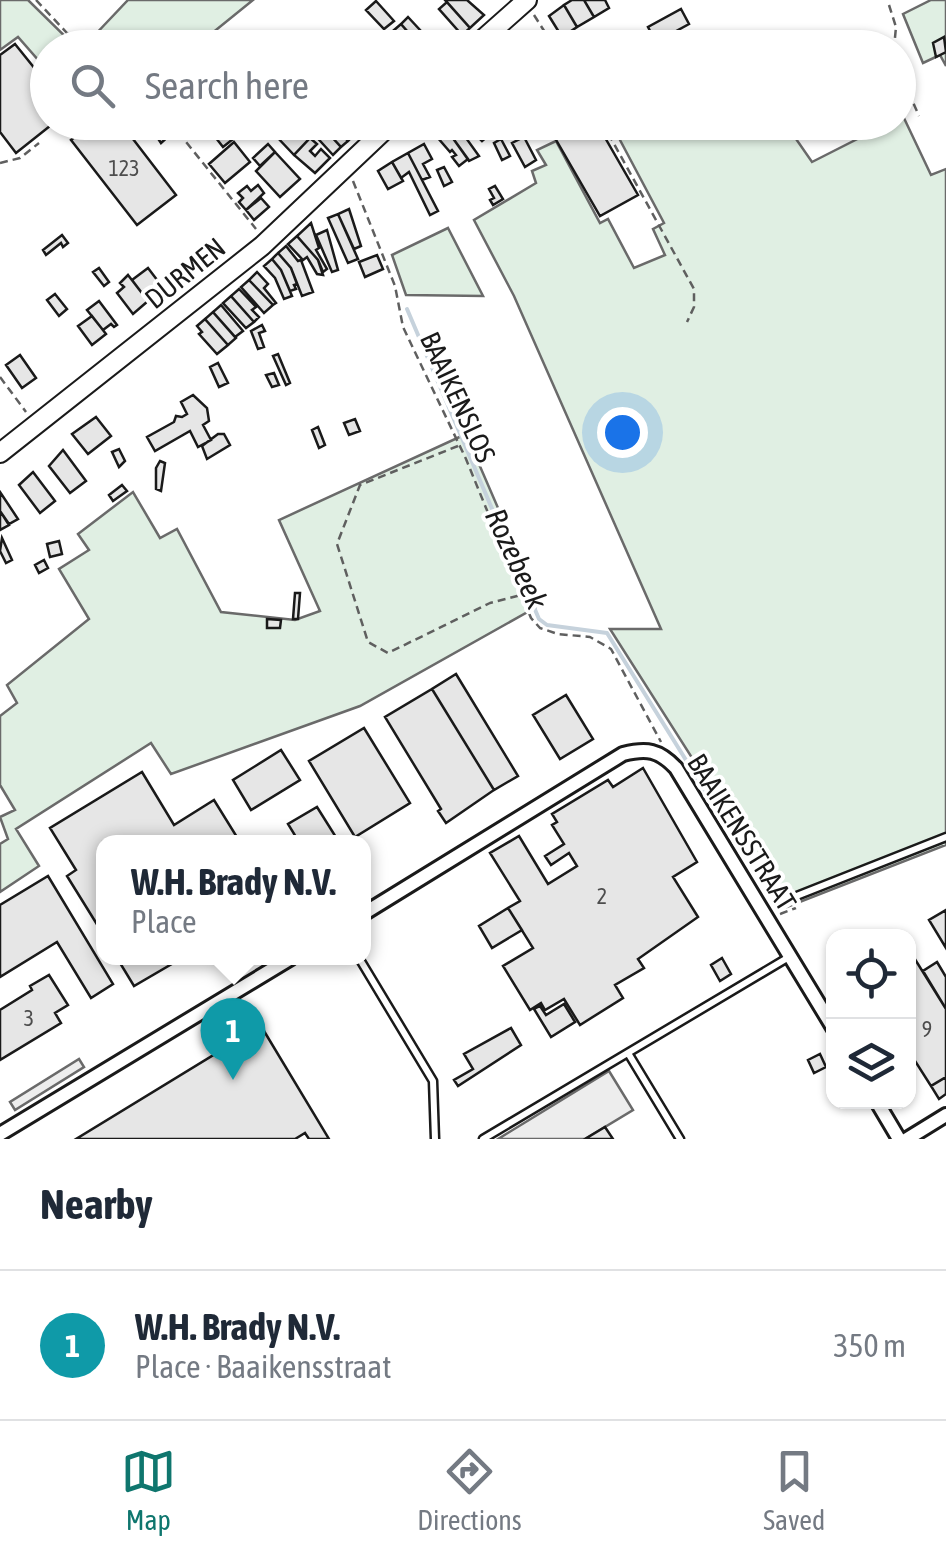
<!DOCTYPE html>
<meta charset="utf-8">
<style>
:root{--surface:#fff;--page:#f6f6f7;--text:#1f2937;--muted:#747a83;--line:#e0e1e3;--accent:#0f766e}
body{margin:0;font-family:"Asap Condensed",sans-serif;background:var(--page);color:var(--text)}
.controls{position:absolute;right:30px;bottom:30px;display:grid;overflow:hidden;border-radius:20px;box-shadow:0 2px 8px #0004}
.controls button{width:90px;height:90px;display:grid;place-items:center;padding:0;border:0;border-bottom:2px solid var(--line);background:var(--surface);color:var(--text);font:50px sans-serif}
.you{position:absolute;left:622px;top:432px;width:35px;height:35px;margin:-25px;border:8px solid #fff;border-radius:50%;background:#1a73e8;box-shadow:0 0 0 15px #1a73e833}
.badge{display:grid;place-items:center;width:65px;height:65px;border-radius:50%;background:var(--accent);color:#fff;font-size:32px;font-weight:700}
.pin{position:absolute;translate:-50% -82px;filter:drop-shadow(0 2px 5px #0008)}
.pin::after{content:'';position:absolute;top:52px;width:35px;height:30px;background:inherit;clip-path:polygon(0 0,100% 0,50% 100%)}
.popup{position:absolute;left:96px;top:835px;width:275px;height:130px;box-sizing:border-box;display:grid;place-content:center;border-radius:20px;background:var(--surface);filter:drop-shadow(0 2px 8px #0005);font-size:32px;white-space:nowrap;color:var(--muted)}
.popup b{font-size:38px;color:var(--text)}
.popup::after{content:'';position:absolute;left:50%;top:100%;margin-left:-20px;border:20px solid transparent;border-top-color:var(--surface)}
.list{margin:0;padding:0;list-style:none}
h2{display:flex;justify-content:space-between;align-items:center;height:130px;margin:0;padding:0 40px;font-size:42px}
h2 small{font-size:32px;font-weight:400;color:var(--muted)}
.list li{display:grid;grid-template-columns:65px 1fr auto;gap:30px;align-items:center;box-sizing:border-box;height:150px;padding:0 40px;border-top:2px solid var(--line)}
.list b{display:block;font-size:38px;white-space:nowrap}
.list p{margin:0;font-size:32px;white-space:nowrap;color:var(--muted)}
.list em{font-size:32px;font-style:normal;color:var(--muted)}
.icon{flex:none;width:55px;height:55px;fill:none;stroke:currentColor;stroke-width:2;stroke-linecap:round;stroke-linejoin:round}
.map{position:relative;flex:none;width:946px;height:1139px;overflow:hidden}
.search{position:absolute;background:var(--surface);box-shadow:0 2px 8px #0004;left:30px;right:30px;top:30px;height:110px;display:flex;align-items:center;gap:25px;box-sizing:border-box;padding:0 35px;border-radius:55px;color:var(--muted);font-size:38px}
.sheet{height:280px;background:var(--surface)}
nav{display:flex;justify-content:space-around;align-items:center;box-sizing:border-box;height:140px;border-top:2px solid var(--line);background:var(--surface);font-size:28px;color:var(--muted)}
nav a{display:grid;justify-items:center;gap:5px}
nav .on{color:var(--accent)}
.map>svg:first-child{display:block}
</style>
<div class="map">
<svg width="946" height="1139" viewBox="0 0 946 1139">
<rect width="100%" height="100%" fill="#fff"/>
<path fill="#e0efe3" stroke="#6a6a6a" stroke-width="2.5" d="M 0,0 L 28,0 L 76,47 L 48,48 L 47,70 L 18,37 L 0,50 Z
M 128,0 L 253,0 L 195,47 L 104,47 L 92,38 Z
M 931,0 L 946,0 L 946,66 L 940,55 L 923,63 L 903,14 Z
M 903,116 L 931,175 L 946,169 L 946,845 L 787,907 L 610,629 L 661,629 L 514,296 L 474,220 L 536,183 L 532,171 L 546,165 L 537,150 L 556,141 L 600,223 L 608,219 L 634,268 L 665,255 L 653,229 L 664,223 L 611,123 L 785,123 L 812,162 L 889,123 L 898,122 Z
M 448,228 L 483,296 L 406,295 L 392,255 Z
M 466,434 L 540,605 L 360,706 L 171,774 L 151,743 L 16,829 L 39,866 L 0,892 L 0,844 L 8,839 L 0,817 L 15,810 L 0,785 L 0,716 L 17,703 L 7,685 L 89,619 L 59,569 L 89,550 L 78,534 L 133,492 L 160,538 L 177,529 L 221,612 L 295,620 L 320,611 L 279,520 Z"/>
<path fill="#ededed" stroke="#6a6a6a" stroke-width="2.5" d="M 79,1059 L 84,1067 L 15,1110 L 10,1102 Z
M 609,1071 L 633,1110 L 585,1139 L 498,1139 Z"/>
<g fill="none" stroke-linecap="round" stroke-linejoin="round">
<path stroke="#c6d2dc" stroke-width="4" d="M 407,309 L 539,619 L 547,625 L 607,633 L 745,855"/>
</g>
<path fill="#e6e6e6" stroke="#1a1a1a" stroke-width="2.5" d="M 445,0 L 467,0 L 484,15 L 470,28 Z
M 572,0 L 584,0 L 594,17 L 577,27 L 564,5 Z
M 584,0 L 605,0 L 609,8 L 594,17 Z
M 376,1 L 394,21 L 384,29 L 366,10 Z
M 447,2 L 470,28 L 462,35 L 439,9 Z
M 564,5 L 577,27 L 562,37 L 549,16 Z
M 681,9 L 689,24 L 656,42 L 648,27 Z
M 408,17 L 432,43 L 427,48 L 422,48 L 401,24 Z
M 401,24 L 422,48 L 407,48 L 393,31 Z
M 524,35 L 530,41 L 536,36 L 546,48 L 511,47 Z
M 944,37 L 946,52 L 936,57 L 933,43 Z
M 15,44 L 48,85 L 48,122 L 55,122 L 16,153 L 0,132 L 0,55 Z
M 94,122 L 108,137 L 123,126 L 176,195 L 137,225 L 71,140 Z
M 219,122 L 224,128 L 214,137 L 201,123 Z
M 288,122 L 295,122 L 310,138 L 294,155 L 277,137 L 277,132 Z
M 295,122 L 318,122 L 341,147 L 333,155 L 311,131 L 307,135 Z
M 330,122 L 348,141 L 341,147 L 319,123 Z
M 330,122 L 343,122 L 354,135 L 348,141 Z
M 343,122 L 366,122 L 367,123 L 354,135 Z
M 455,122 L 470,134 L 466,138 L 479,156 L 469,161 L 447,130 Z
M 459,122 L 478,122 L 489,135 L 482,141 L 473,132 L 470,134 Z
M 478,122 L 491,122 L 496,129 L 489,135 Z
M 581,122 L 596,122 L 638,195 L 600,216 L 555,138 Z
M 160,124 L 170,135 L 161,143 L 153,131 Z
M226 131a6 6 0 1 1 12 0a6 6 0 1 1-12 0Z
M 226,130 L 233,139 L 223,147 L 216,138 Z
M 447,130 L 468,159 L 459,166 L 452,157 L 456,155 L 452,150 L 450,152 L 438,138 Z
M 524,137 L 536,160 L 525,167 L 512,143 Z
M 310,138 L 317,144 L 310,151 L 315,156 L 321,149 L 330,158 L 315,173 L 294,155 Z
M 501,139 L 510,156 L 502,160 L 494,143 Z
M 234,142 L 250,162 L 225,183 L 209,164 Z
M 268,144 L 275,152 L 260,166 L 253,158 Z
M 424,144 L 432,159 L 423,164 L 430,177 L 422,180 L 408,153 Z
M 275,152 L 300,179 L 280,197 L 256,171 Z
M 408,153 L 438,211 L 430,215 L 409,172 L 401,178 L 392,162 Z
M 392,162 L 403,181 L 388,189 L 378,171 Z
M 444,167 L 452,182 L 444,186 L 437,170 Z
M 258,185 L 264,193 L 246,210 L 239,202 L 243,198 L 238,193 L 247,186 L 251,191 Z
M 495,186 L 503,199 L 493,205 L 490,200 L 494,198 L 489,189 Z
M 261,198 L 269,207 L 254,220 L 246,210 Z
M 349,209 L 361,246 L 354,249 L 338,214 Z
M 338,214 L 358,259 L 348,263 L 328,218 Z
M 311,223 L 319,248 L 316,250 L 327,269 L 323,272 L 318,260 L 297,236 Z
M 327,230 L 338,270 L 332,272 L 316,235 Z
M 62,235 L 68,243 L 63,247 L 61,243 L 46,255 L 43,250 Z
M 297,236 L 318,260 L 323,275 L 317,274 L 307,257 L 303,260 L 288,244 Z
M 286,246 L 298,261 L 301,260 L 313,292 L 302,296 L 291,268 L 278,253 Z
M 278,253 L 291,268 L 297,284 L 294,285 L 296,289 L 290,291 L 281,270 L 272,259 Z
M 377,255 L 383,269 L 365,277 L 359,262 Z
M 272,259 L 281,270 L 292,296 L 284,299 L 275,278 L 264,266 Z
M 99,268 L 109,282 L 104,286 L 93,272 Z
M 148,268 L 164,289 L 148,301 L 132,280 Z
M 257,272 L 268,284 L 264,288 L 276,303 L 273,305 L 249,280 Z
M 128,275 L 148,301 L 133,314 L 117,293 L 124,287 L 120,283 Z
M 249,280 L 273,305 L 264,313 L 241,287 Z
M 239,289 L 256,307 L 252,310 L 259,317 L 254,322 L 231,296 Z
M 55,294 L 67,309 L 59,316 L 47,300 Z
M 231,296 L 254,322 L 246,328 L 223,303 Z
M 99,301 L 117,325 L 114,327 L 111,324 L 103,330 L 87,310 Z
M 221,305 L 243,331 L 235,337 L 213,312 Z
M 213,312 L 236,338 L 228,345 L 205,319 Z
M 92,316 L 106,334 L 92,345 L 78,326 Z
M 205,319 L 228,345 L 217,354 L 199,334 L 202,332 L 197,326 Z
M 262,325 L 265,331 L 259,333 L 264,347 L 258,349 L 251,331 Z
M 278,354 L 290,383 L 286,385 L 273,356 Z
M 20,355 L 36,378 L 22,388 L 6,365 Z
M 218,363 L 228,383 L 219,387 L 210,367 Z
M 274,373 L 279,385 L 272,387 L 266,375 Z
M 193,395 L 207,408 L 209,421 L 203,425 L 211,440 L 198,447 L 190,431 L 155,451 L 147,437 L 174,422 L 176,416 L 182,417 L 187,414 L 181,402 Z
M 96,417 L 111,436 L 88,454 L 72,434 Z
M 355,419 L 360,431 L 349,435 L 344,423 Z
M 318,427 L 325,445 L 319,448 L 312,430 Z
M 218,434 L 224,434 L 230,445 L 207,459 L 202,446 Z
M 119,449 L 125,461 L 119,467 L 112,452 Z
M 63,450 L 86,481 L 70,493 L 49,466 Z
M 160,461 L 165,463 L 161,491 L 156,489 L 156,468 Z
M 33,472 L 55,501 L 40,513 L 19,485 Z
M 122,485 L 127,491 L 113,501 L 109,495 Z
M 0,492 L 18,519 L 9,524 L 0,511 Z
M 0,511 L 9,525 L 0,530 Z
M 2,538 L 12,560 L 6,563 L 0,551 Z
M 59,541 L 62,554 L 50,557 L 47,544 Z
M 44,560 L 48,568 L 39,573 L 35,565 Z
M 295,593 L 300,593 L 298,619 L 293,619 Z
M 267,619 L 281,620 L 280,628 L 267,628 Z
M 456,674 L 518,776 L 494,790 L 432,689 Z
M 432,689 L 494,790 L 446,823 L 438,811 L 441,809 L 385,717 Z
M 566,695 L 593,739 L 560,759 L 533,715 Z
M 364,728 L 410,803 L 355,837 L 309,761 Z
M 281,750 L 300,780 L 251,810 L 233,780 Z
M 643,768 L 697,862 L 673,877 L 698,917 L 638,959 L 644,968 L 615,985 L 623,998 L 580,1025 L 564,999 L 545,1010 L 541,1003 L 530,1010 L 503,966 L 533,948 L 508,908 L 520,901 L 490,853 L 519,836 L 548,884 L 577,866 L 569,853 L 551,865 L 545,856 L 564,844 L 552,825 L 557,822 L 552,814 L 608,780 L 613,787 Z
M 142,772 L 174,825 L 214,800 L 240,842 L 103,842 L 103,934 L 67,876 L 76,870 L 50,828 Z
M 317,807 L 339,842 L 299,842 L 288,824 Z
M 48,876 L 113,984 L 91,998 L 57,942 L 0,977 L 0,905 Z
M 508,908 L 522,930 L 492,948 L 479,926 Z
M 946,910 L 946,948 L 929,920 Z
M 908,948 L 946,1009 L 946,1077 L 931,1086 L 908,1050 Z
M 117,958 L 182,958 L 134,986 Z
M 722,958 L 731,974 L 720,981 L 711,965 Z
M 937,962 L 946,977 L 946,1009 L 923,971 Z
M 49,975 L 68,1005 L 55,1013 L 61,1023 L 0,1060 L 0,1010 L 32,990 L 30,986 Z
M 564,1004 L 575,1022 L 551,1037 L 534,1009 L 540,1006 L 546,1015 Z
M 261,1026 L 329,1139 L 309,1139 L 305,1133 L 295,1139 L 76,1139 Z
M 511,1028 L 521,1045 L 458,1086 L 454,1080 L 473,1069 L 464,1054 Z
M 820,1054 L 826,1067 L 814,1073 L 808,1060 Z
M 946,1077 L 946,1094 L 939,1099 L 931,1086 Z
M 605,1127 L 613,1139 L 585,1139 Z"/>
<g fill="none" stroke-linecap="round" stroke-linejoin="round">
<g stroke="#1a1a1a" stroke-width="11">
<path id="lane" d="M 794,897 L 946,837
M 359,958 L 433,1081 L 435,1139
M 628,1053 L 680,1139
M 483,1139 L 789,957"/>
</g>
<g stroke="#1a1a1a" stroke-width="18">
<path id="street" d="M 363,914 L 623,754 C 647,748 659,750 676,768 L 834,1029
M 877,1102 L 899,1139
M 0,1134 L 291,958
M 907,1139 L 946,1115"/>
</g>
<g stroke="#1a1a1a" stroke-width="22">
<path id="secondary" d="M 473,48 L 527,0
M 0,453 L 262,246 L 393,122"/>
</g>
<path stroke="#5f5f5f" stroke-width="2.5" stroke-dasharray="8 5" stroke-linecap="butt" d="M 36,0 L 67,33 L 89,48
M 889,5 L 896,27 L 894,48
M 534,15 L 555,48
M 898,68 L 919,116
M 170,122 L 256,229
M 602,122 L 694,289 L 694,307 L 687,322
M 0,163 L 20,158 L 39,143
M 353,181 L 395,286 L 403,327 L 466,459 L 531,618 L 540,628 L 558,634 L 590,637 L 611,649 L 661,742
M 0,377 L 26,412
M 458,446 L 360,485 L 337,544 L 368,642 L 388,653 L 490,603 L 521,595
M 780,914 L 796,908"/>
<use href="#lane" stroke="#fff" stroke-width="6"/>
<use href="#street" stroke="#fff" stroke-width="12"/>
<use href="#secondary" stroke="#fff" stroke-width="18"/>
</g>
<g text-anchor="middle" stroke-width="8" stroke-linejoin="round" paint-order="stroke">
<g font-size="22" fill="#4d4d4d">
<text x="124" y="176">123</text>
<text x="602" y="904">2</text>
<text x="29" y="1026">3</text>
<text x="927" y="1037">9</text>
</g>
<g font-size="28" fill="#1a1a1a" stroke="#fff">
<text transform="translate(185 273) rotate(-39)" y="10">DURMEN</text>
<text transform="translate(458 397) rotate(65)" y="10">BAAIKENSLOS</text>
<text transform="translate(742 832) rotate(58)" y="10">BAAIKENSSTRAAT</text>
</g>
<g font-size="30" font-style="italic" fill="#1a1a1a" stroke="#fff">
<text transform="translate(516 559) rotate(65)" y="10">Rozebeek</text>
</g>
</g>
</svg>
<div class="controls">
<button><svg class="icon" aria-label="locate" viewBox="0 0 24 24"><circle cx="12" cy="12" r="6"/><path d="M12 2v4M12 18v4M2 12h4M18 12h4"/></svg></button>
<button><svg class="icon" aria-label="layers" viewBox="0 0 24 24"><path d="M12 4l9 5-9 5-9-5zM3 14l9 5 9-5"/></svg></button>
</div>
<div class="you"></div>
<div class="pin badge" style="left:233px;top:1080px;background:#0f9aa8">1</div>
<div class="popup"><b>W.H. Brady N.V.</b>Place</div>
<div class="search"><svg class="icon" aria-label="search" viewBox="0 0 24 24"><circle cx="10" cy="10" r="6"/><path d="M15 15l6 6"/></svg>Search here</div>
</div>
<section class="sheet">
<h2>Nearby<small></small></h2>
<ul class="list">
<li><span class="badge" style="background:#0f9aa8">1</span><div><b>W.H. Brady N.V.</b><p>Place · Baaikensstraat</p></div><em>350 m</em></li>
</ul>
</section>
<nav>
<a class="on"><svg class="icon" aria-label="map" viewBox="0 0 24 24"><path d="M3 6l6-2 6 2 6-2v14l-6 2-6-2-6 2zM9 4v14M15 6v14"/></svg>Map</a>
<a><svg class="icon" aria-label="directions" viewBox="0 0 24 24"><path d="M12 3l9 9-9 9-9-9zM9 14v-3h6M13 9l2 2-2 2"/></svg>Directions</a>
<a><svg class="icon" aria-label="saved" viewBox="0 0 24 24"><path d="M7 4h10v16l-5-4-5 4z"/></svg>Saved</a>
</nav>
